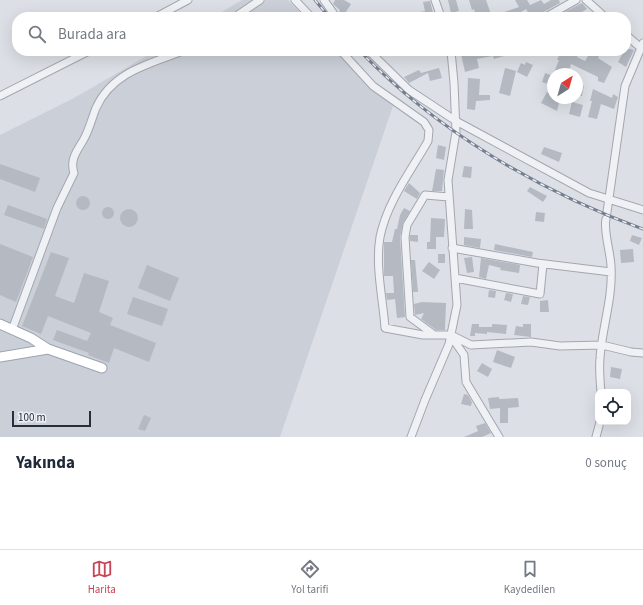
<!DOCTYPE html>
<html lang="tr">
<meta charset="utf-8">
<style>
:root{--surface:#fff;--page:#f6f6f7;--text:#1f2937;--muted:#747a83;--line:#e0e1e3;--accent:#c94456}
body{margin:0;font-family:"Source Sans 3",sans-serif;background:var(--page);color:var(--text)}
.controls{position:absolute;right:12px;bottom:12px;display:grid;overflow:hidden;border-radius:8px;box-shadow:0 4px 16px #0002}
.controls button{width:36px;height:36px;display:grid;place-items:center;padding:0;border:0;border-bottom:1px solid var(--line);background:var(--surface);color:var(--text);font:20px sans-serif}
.compass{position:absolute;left:547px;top:68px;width:36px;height:36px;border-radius:50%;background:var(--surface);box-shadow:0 4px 16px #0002;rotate:37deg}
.scale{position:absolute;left:12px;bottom:10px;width:79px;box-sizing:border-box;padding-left:4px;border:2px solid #272e3c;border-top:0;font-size:11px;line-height:14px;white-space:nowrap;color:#272e3c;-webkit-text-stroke:3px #eceff4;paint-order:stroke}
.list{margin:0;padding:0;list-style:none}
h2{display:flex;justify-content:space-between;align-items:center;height:52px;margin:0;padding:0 16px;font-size:17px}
h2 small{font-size:13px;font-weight:400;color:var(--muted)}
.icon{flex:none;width:22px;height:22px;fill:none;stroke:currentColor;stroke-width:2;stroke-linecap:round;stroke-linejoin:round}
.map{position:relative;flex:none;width:643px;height:437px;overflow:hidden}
.search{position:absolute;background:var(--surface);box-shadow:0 4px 16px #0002;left:12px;right:12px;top:12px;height:44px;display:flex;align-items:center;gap:10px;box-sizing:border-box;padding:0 14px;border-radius:16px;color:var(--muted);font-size:15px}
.sheet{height:112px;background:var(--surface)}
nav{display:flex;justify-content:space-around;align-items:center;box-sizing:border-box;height:56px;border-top:1px solid var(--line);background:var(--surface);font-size:11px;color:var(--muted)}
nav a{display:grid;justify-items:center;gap:2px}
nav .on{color:var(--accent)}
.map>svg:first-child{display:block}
</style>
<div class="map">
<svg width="643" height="437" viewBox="0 0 643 437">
<rect width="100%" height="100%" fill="#dce0e6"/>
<path fill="#cbcfd8" d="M 242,0 L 288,0 L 305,17 L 213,17 Z
M 155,51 L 339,51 L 393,106 L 280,437 L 0,437 L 0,135 L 74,98 Z"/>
<path fill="#b4b9c2" d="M 335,0 L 344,0 L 351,4 L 344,15 L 339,11 L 340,10 L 333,4 Z
M 448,0 L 456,0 L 459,11 L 451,13 Z
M 469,0 L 486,0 L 492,17 L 476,17 L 474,9 L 472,10 Z
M 515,0 L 527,0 L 530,5 L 541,0 L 544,4 L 551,0 L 559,0 L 560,3 L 540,14 L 541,17 L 531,17 L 526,9 L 516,15 L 517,17 L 506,17 L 504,12 L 519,7 Z
M 430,1 L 434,17 L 426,17 L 425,15 L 407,17 L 407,15 L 425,11 L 423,2 Z
M 582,3 L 587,9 L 573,17 L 563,17 L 561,14 Z
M 626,48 L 634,50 L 626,67 L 618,62 L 624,51 L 626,51 Z
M 472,51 L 502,51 L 504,56 L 494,59 L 493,56 L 477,59 L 479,68 L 465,72 L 461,54 Z
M 561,51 L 580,51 L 577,57 L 585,61 L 591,51 L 600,54 L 598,58 L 612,67 L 604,83 L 598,81 L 598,77 L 571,64 L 569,72 L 555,70 L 559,60 L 557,60 Z
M 526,62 L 533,65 L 527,77 L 517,72 L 521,63 L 525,65 Z
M 439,68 L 442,78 L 430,81 L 428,73 L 409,83 L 404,77 L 419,70 L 421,73 Z
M 505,68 L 516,71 L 510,96 L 499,93 Z
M 545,73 L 553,76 L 553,98 L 560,99 L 557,111 L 541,103 L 547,92 L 549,93 L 551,85 L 542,82 Z
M 468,78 L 480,79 L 479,95 L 490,95 L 490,100 L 476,101 L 475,110 L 467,109 Z
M 577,85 L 584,86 L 582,96 L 577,95 Z
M 593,89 L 612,98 L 613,94 L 618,97 L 614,109 L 601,104 L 597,119 L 588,117 L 592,101 L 590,101 Z
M 572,102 L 583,105 L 580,117 L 569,114 Z
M 438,145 L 446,147 L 444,160 L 436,158 Z
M 544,147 L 562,153 L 559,162 L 541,154 Z
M 0,164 L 40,178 L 35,192 L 0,179 Z
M 464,166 L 472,167 L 471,178 L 462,177 Z
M 436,169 L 444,170 L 442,191 L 432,191 Z
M 409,183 L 420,193 L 417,199 L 404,191 Z
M 530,187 L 547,196 L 543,202 L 527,191 Z
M76 203a7 7 0 1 1 14 0a7 7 0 1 1-14 0Z
M 8,205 L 47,219 L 44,229 L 4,215 Z
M102 213a6 6 0 1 1 12 0a6 6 0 1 1-12 0Z
M 404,208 L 410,211 L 403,223 L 400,237 L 405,317 L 397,318 L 395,299 L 387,300 L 386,293 L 394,293 L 393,276 L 384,276 L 384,242 L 392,242 L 395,229 L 397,229 L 400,215 Z
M 465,209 L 472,210 L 473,229 L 464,229 Z
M120 218a9 9 0 1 1 18 0a9 9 0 1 1-18 0Z
M 536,212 L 545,213 L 544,222 L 535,221 Z
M 431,218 L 445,219 L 444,237 L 436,237 L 436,249 L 427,249 L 427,242 L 430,242 Z
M 410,235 L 418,235 L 418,242 L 410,241 Z
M 632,235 L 642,238 L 639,245 L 630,241 Z
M 464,237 L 481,239 L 480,248 L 464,245 Z
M 0,244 L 33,257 L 16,302 L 0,295 Z
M 495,244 L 533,252 L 532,257 L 494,250 Z
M 633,249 L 634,262 L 621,263 L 620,250 Z
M 51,252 L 69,258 L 55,296 L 74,303 L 84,273 L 109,281 L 99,312 L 113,318 L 110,325 L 156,343 L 149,362 L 114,348 L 109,363 L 88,355 L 89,353 L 53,340 L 57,330 L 87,341 L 91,333 L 48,316 L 41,334 L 22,326 Z
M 438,254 L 445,254 L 445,263 L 438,263 Z
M 472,257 L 474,272 L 467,273 L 464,258 Z
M 481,258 L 520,265 L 519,273 L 500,270 L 501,268 L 489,265 L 486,279 L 479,277 Z
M 411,260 L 415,260 L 418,292 L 413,292 Z
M 429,262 L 440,270 L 434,279 L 422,271 Z
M 147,265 L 179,278 L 170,301 L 138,288 Z
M 489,290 L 496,291 L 495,298 L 488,297 Z
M 506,293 L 513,294 L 511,302 L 504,300 Z
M 523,296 L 530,297 L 528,305 L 521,304 Z
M 133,297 L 168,309 L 162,326 L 127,314 Z
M 548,300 L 549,312 L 540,312 L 540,301 Z
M 422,302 L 446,303 L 445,330 L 436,330 L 421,319 L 424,313 L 415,315 L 414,304 Z
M 472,324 L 479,324 L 479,327 L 492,327 L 492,324 L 507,325 L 506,334 L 487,332 L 487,334 L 475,333 L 475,336 L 470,336 Z
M 523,324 L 531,324 L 531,337 L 514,335 L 516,326 L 523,327 Z
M 497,350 L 515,357 L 511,368 L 493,362 Z
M 482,363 L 492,369 L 488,377 L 477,371 Z
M 611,367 L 622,369 L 620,379 L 610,377 Z
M 464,394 L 468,395 L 472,402 L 471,406 L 461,404 Z
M 499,397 L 499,399 L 518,398 L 519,407 L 508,408 L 508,423 L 500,423 L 500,408 L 490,409 L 488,398 Z
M 144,415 L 151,418 L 145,431 L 138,429 Z
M 485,423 L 491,433 L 482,437 L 464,437 L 478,431 L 476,426 Z"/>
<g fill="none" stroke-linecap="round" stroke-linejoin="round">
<g stroke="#a2a7b0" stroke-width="9">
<path id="minor" d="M 295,0 L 311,17
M 324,0 L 336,17
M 435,0 L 441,17
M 586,0 L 605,17
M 156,17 L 188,0
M 235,17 L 260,0
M 546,17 L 576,0
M 626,35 L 641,48
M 341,51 L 373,86 L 424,122 L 429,130 L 428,141 C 411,171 387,202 380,237 C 375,266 383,299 385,328 L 423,335 L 451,335 L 471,345 L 531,342 L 560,346 L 602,345 L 631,352 L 643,353
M 369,51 L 409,90 L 456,121 L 589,193 L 643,210
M 0,96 L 89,51
M 607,212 L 625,86 L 643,43
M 452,248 L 537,263 L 611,272
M 455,278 L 540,294 L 543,264
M 12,330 L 57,208 L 74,173 C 69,158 79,149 85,137 C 90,127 92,118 96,108 C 112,72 149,64 183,51
M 433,334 L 410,317 L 405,237 L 407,225 L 425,195 L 449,197
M 451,336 L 464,355 L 466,382 L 499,437
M 601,392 C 600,381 599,369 600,358 C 602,328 613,298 611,267 C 611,254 603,230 606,219
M 411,437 L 425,400 L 449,344 L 457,305 L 448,180 L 456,132 L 454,83 L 451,51
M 596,437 L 600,422"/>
</g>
<g stroke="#9ca4b1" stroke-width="11">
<path id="major" d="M 0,324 L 31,338 L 48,349
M 0,357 L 48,349 L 102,368"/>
</g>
<use href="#minor" stroke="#eff1f5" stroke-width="7"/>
<use href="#major" stroke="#fff" stroke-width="9"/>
<g stroke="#767f8f" stroke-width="3">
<path id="rail" d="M 315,0 L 329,17
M 360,51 C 435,130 541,192 643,229"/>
</g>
<use href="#rail" stroke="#eceff4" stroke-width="1.5" stroke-dasharray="4.5" stroke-linecap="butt"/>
</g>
</svg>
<div class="controls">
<button><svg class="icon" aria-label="locate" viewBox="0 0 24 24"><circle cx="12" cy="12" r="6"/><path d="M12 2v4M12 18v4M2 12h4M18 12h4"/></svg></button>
</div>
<svg class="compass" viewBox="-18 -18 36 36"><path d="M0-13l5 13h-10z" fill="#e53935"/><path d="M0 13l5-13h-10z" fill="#747a83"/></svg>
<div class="scale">100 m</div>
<div class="search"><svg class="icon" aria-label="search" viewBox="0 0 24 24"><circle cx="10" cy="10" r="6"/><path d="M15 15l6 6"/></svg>Burada ara</div>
</div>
<section class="sheet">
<h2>Yakında<small>0 sonuç</small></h2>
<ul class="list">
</ul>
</section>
<nav>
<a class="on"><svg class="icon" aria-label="map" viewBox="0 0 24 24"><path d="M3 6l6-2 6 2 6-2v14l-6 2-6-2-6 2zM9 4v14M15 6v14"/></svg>Harita</a>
<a><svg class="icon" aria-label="directions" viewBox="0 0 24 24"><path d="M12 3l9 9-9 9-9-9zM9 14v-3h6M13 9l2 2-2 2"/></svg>Yol tarifi</a>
<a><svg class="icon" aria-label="saved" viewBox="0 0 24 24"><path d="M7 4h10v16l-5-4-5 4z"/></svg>Kaydedilen</a>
</nav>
